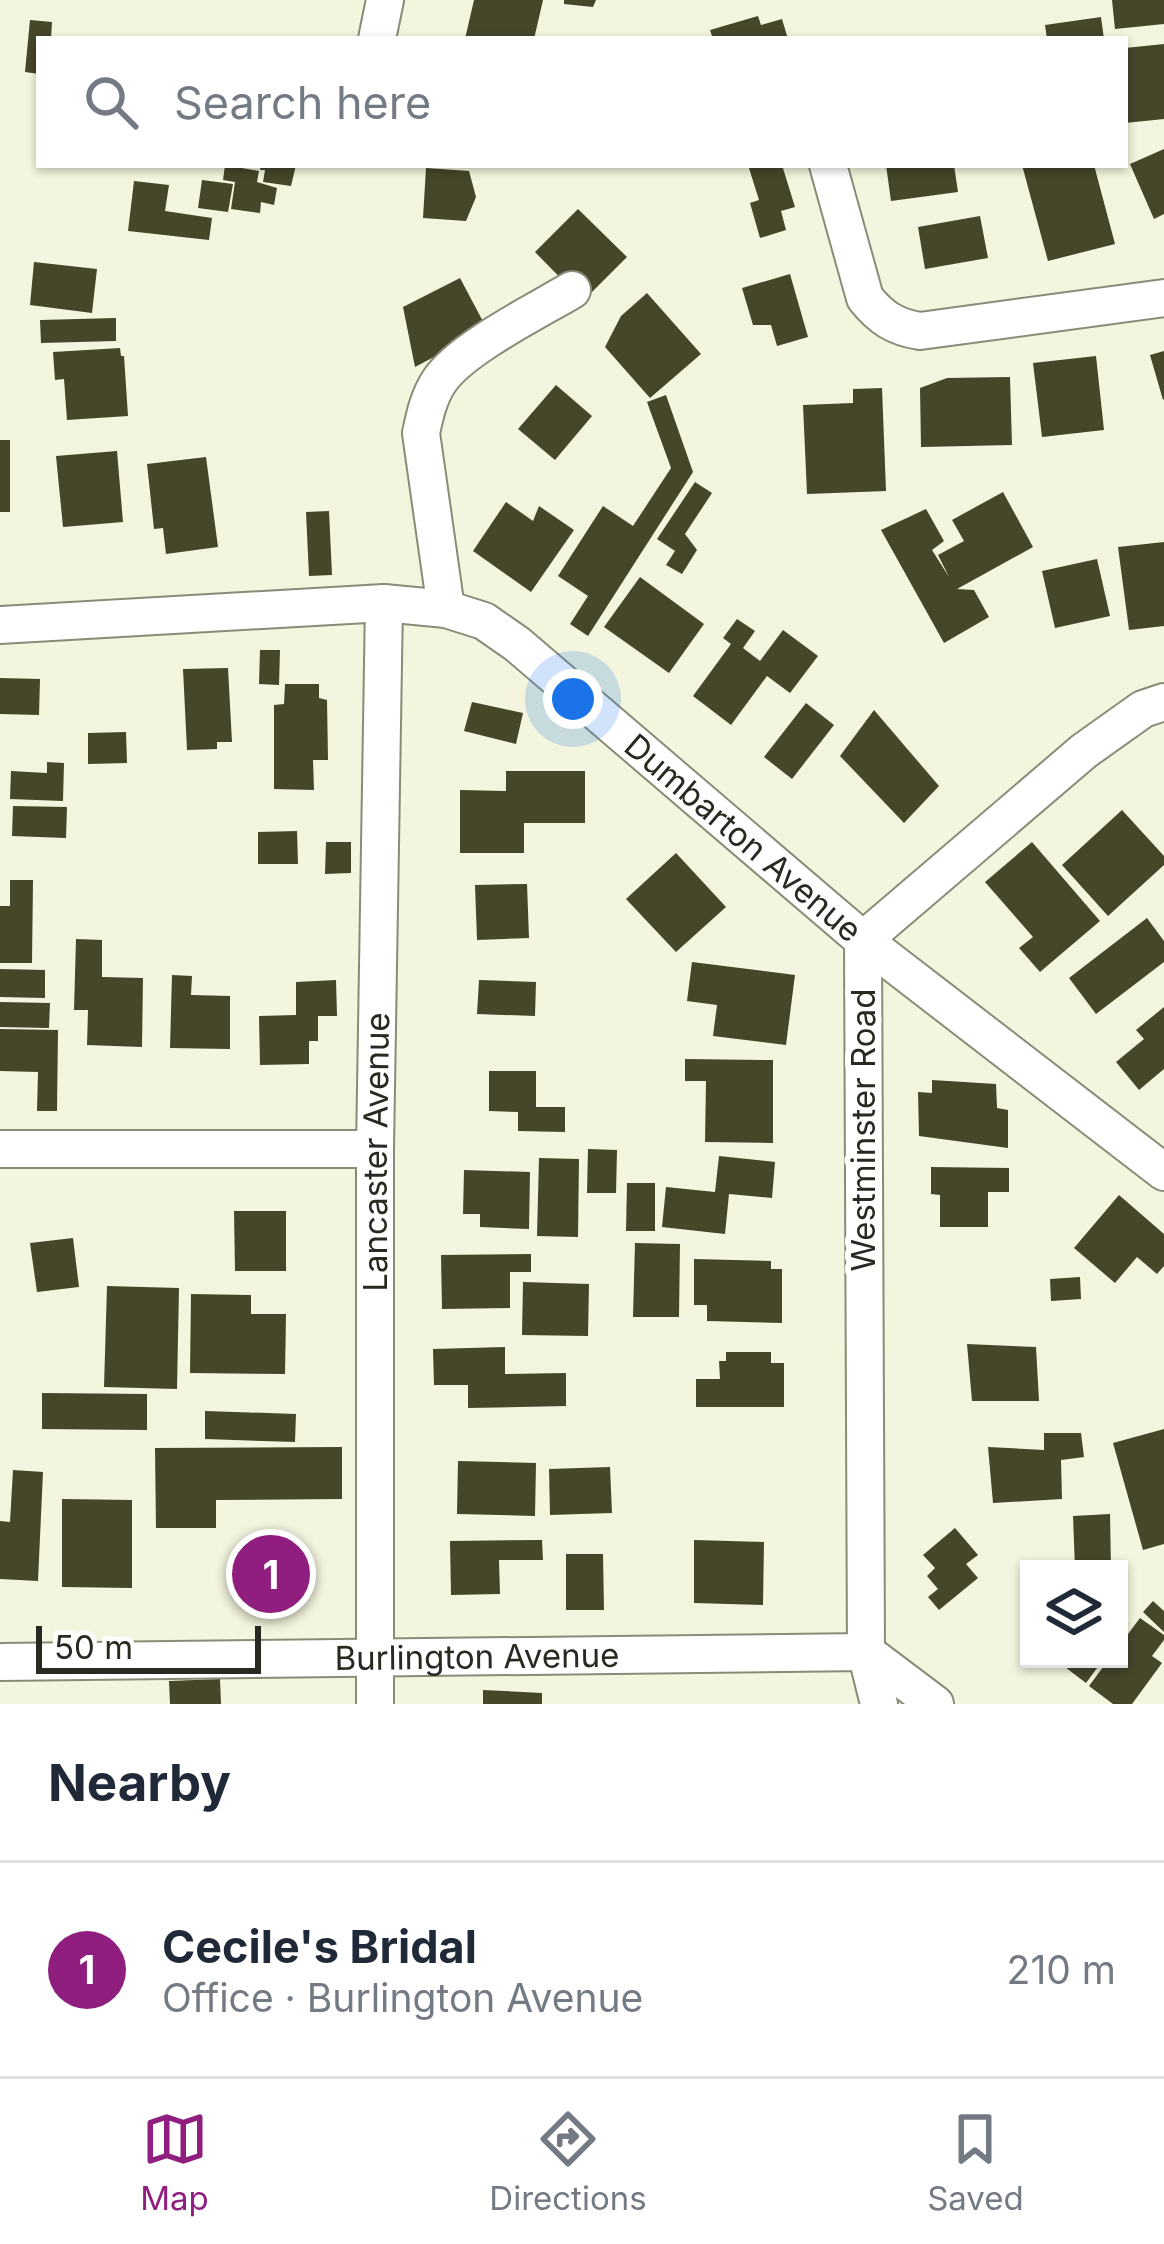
<!DOCTYPE html>
<meta charset="utf-8">
<style>
:root{--surface:#fff;--page:#f6f6f7;--text:#1f2937;--muted:#747a83;--line:#e0e1e3;--accent:#8f1e7f}
body{margin:0;font-family:Inter,sans-serif;background:var(--page);color:var(--text)}
.controls{position:absolute;right:36px;bottom:36px;display:grid;overflow:hidden;border-radius:0px;box-shadow:0 3px 9px #0004}
.controls button{width:108px;height:108px;display:grid;place-items:center;padding:0;border:0;border-bottom:3px solid var(--line);background:var(--surface);color:var(--text);font:60px sans-serif}
.scale{position:absolute;left:36px;bottom:30px;width:225px;box-sizing:border-box;padding-left:12px;border:6px solid #292921;border-top:0;font-size:33px;line-height:42px;white-space:nowrap;color:#292921;-webkit-text-stroke:9px #fff;paint-order:stroke}
.you{position:absolute;left:573px;top:699px;width:42px;height:42px;margin:-30px;border:9px solid #fff;border-radius:50%;background:#1a73e8;box-shadow:0 0 0 18px #1a73e833}
.badge{display:grid;place-items:center;width:78px;height:78px;border-radius:50%;background:var(--accent);color:#fff;font-size:39px;font-weight:700}
.pin{position:absolute;translate:-50% -50%;border:6px solid #fff;box-shadow:0 3px 12px #0006}
.list{margin:0;padding:0;list-style:none}
h2{display:flex;justify-content:space-between;align-items:center;height:156px;margin:0;padding:0 48px;font-size:51px}
h2 small{font-size:39px;font-weight:400;color:var(--muted)}
.list li{display:grid;grid-template-columns:78px 1fr auto;gap:36px;align-items:center;box-sizing:border-box;height:216px;padding:0 48px;border-top:3px solid var(--line)}
.list b{display:block;font-size:45px;white-space:nowrap}
.list p{margin:0;font-size:39px;white-space:nowrap;color:var(--muted)}
.list em{font-size:39px;font-style:normal;color:var(--muted)}
.icon{flex:none;width:66px;height:66px;fill:none;stroke:currentColor;stroke-width:2;stroke-linecap:round;stroke-linejoin:round}
.map{position:relative;flex:none;width:1164px;height:1704px;overflow:hidden}
.search{position:absolute;background:var(--surface);box-shadow:0 3px 9px #0004;left:36px;right:36px;top:36px;height:132px;display:flex;align-items:center;gap:30px;box-sizing:border-box;padding:0 42px;border-radius:0px;color:var(--muted);font-size:45px}
.sheet{height:372px;background:var(--surface)}
nav{display:flex;justify-content:space-around;align-items:center;box-sizing:border-box;height:168px;border-top:3px solid var(--line);background:var(--surface);font-size:33px;color:var(--muted)}
nav a{display:grid;justify-items:center;gap:6px}
nav .on{color:var(--accent)}
.map>svg:first-child{display:block}
</style>
<div class="map">
<svg width="1164" height="1704" viewBox="0 0 1164 1704">
<rect width="100%" height="100%" fill="#f3f5de"/>
<path fill="#45462a" d="M 474,0 L 543,0 L 534,39 L 465,39 Z
M 564,0 L 596,0 L 593,7 L 564,4 Z
M 1112,0 L 1164,0 L 1164,24 L 1115,29 Z
M 758,16 L 761,25 L 782,19 L 788,39 L 713,39 L 710,30 Z
M 1101,17 L 1104,39 L 1047,39 L 1045,25 Z
M 30,20 L 52,22 L 51,39 L 39,39 L 39,74 L 25,72 Z
M 1164,44 L 1164,119 L 1125,123 L 1125,48 Z
M 1164,149 L 1164,214 L 1154,219 L 1130,164 Z
M 225,165 L 259,171 L 257,182 L 277,188 L 274,205 L 261,202 L 260,213 L 231,209 L 235,182 L 223,180 Z
M 261,165 L 296,165 L 291,186 L 263,182 L 265,170 L 260,170 Z
M 748,165 L 782,165 L 795,207 L 781,211 L 786,230 L 760,238 L 750,203 L 759,200 Z
M 886,165 L 954,165 L 958,192 L 891,201 Z
M 1022,165 L 1094,165 L 1115,244 L 1048,261 Z
M 426,168 L 469,171 L 476,197 L 466,221 L 423,218 Z
M 202,180 L 233,184 L 228,212 L 198,208 Z
M 134,181 L 169,185 L 165,211 L 212,218 L 209,240 L 128,231 Z
M 578,209 L 627,257 L 583,301 L 535,252 Z
M 980,216 L 988,258 L 925,269 L 918,227 Z
M 34,262 L 97,269 L 92,313 L 30,305 Z
M 790,274 L 808,337 L 777,346 L 771,325 L 753,325 L 742,288 Z
M 460,278 L 487,329 L 415,367 L 403,307 Z
M 647,293 L 701,354 L 650,398 L 605,347 L 621,316 Z
M 116,318 L 116,341 L 41,343 L 40,320 Z
M 120,348 L 121,356 L 124,356 L 128,416 L 67,420 L 64,379 L 55,380 L 53,352 Z
M 1164,351 L 1164,399 L 1163,400 L 1150,355 Z
M 1096,356 L 1104,430 L 1042,437 L 1033,363 Z
M 1010,377 L 1012,445 L 921,447 L 920,388 L 947,378 Z
M 556,385 L 592,416 L 555,460 L 518,429 Z
M 882,388 L 886,491 L 807,494 L 803,405 L 853,403 L 853,389 Z
M 666,395 L 693,472 L 588,636 L 570,624 L 588,596 L 558,576 L 603,506 L 633,526 L 671,468 L 647,402 Z
M 0,440 L 10,440 L 10,512 L 0,512 Z
M 117,451 L 123,522 L 63,527 L 56,456 Z
M 206,457 L 218,547 L 166,554 L 163,528 L 154,529 L 147,464 Z
M 695,482 L 712,493 L 685,534 L 697,550 L 682,574 L 666,565 L 675,551 L 657,539 Z
M 1003,492 L 1033,547 L 957,589 L 974,590 L 989,617 L 944,643 L 881,530 L 926,509 L 944,541 L 932,550 L 949,577 L 938,555 L 964,541 L 952,520 Z
M 506,502 L 533,521 L 539,506 L 574,530 L 531,592 L 473,551 Z
M 329,511 L 332,575 L 309,576 L 306,512 Z
M 1164,542 L 1164,626 L 1129,630 L 1118,547 Z
M 1097,559 L 1110,616 L 1055,628 L 1042,571 Z
M 640,577 L 704,624 L 669,673 L 604,627 Z
M 737,619 L 755,631 L 743,648 L 760,661 L 783,630 L 818,656 L 790,693 L 767,676 L 731,725 L 693,696 L 731,644 L 723,638 Z
M 260,650 L 280,650 L 279,685 L 259,684 Z
M 228,668 L 232,742 L 217,742 L 217,749 L 187,750 L 183,669 Z
M 0,678 L 40,679 L 39,715 L 0,714 Z
M 285,684 L 319,684 L 319,698 L 327,700 L 328,760 L 313,760 L 314,790 L 274,789 L 274,705 L 284,704 Z
M 472,702 L 523,713 L 516,744 L 464,731 Z
M 806,703 L 834,725 L 792,779 L 764,757 Z
M 874,710 L 939,786 L 904,823 L 840,756 Z
M 126,732 L 127,763 L 88,764 L 88,733 Z
M 47,762 L 64,763 L 63,801 L 10,799 L 11,771 L 47,773 Z
M 506,771 L 585,771 L 585,823 L 524,823 L 524,853 L 460,853 L 460,790 L 506,791 Z
M 13,806 L 67,807 L 66,838 L 12,836 Z
M 1122,810 L 1164,856 L 1164,865 L 1108,916 L 1062,865 Z
M 297,831 L 298,864 L 258,864 L 258,832 Z
M 326,842 L 351,842 L 351,873 L 325,874 Z
M 1032,842 L 1100,921 L 1040,972 L 1019,948 L 1033,937 L 985,882 Z
M 676,853 L 726,907 L 676,952 L 626,899 Z
M 10,880 L 33,880 L 32,963 L 0,963 L 0,906 L 10,906 Z
M 527,884 L 529,938 L 477,940 L 475,885 Z
M 1147,918 L 1164,941 L 1164,962 L 1096,1014 L 1069,978 Z
M 76,939 L 102,940 L 102,977 L 143,978 L 142,1047 L 87,1045 L 88,1010 L 74,1010 Z
M 692,962 L 795,975 L 786,1045 L 713,1036 L 717,1005 L 687,1001 Z
M 0,969 L 45,970 L 45,998 L 0,997 Z
M 172,975 L 192,976 L 191,995 L 230,996 L 230,1049 L 170,1048 Z
M 336,980 L 337,1016 L 318,1016 L 318,1041 L 309,1041 L 309,1064 L 260,1065 L 259,1016 L 296,1015 L 296,982 Z
M 479,980 L 536,982 L 535,1016 L 477,1014 Z
M 0,1002 L 50,1003 L 49,1028 L 0,1027 Z
M 1164,1007 L 1164,1069 L 1139,1090 L 1116,1062 L 1144,1039 L 1136,1030 Z
M 0,1029 L 58,1030 L 57,1111 L 37,1111 L 38,1072 L 0,1071 Z
M 685,1059 L 773,1060 L 773,1143 L 705,1142 L 706,1081 L 685,1081 Z
M 489,1071 L 536,1071 L 536,1107 L 565,1107 L 565,1132 L 518,1131 L 518,1112 L 489,1111 Z
M 932,1080 L 996,1084 L 997,1108 L 1008,1110 L 1008,1148 L 919,1136 L 918,1092 L 932,1093 Z
M 588,1149 L 617,1150 L 616,1193 L 587,1193 Z
M 719,1156 L 775,1162 L 772,1198 L 729,1194 L 725,1234 L 662,1227 L 666,1187 L 715,1192 Z
M 539,1158 L 579,1159 L 578,1237 L 537,1236 Z
M 931,1167 L 1009,1168 L 1009,1192 L 988,1192 L 988,1227 L 940,1227 L 940,1195 L 931,1194 Z
M 464,1170 L 530,1172 L 529,1229 L 480,1227 L 480,1214 L 463,1214 Z
M 627,1183 L 655,1183 L 655,1231 L 626,1231 Z
M 1119,1195 L 1164,1234 L 1164,1266 L 1157,1274 L 1137,1257 L 1115,1283 L 1074,1248 Z
M 234,1211 L 286,1211 L 286,1271 L 235,1271 Z
M 73,1238 L 79,1287 L 37,1292 L 30,1243 Z
M 635,1243 L 680,1244 L 679,1317 L 633,1317 Z
M 531,1254 L 531,1272 L 510,1272 L 510,1308 L 442,1309 L 441,1255 Z
M 694,1259 L 771,1261 L 771,1269 L 782,1269 L 782,1323 L 707,1321 L 707,1305 L 694,1305 Z
M 1080,1277 L 1081,1299 L 1051,1301 L 1050,1279 Z
M 523,1282 L 589,1284 L 588,1336 L 522,1335 Z
M 107,1286 L 179,1288 L 177,1389 L 104,1387 Z
M 191,1294 L 251,1295 L 251,1314 L 286,1314 L 285,1374 L 190,1373 Z
M 967,1344 L 1036,1347 L 1039,1401 L 972,1401 Z
M 505,1347 L 505,1374 L 566,1373 L 566,1406 L 468,1408 L 468,1385 L 434,1385 L 433,1349 Z
M 726,1352 L 771,1352 L 771,1363 L 784,1363 L 784,1407 L 696,1407 L 696,1379 L 720,1379 L 719,1361 L 726,1361 Z
M 42,1393 L 147,1394 L 147,1430 L 42,1429 Z
M 205,1411 L 296,1414 L 295,1442 L 205,1439 Z
M 1164,1429 L 1164,1544 L 1143,1550 L 1113,1443 Z
M 1044,1433 L 1081,1433 L 1084,1457 L 1061,1460 L 1062,1499 L 993,1503 L 988,1447 L 1044,1450 Z
M 342,1447 L 342,1499 L 216,1500 L 216,1528 L 156,1528 L 155,1448 Z
M 458,1461 L 536,1463 L 535,1516 L 457,1514 Z
M 610,1467 L 612,1513 L 550,1515 L 549,1469 Z
M 13,1470 L 43,1472 L 38,1581 L 0,1579 L 0,1521 L 10,1522 Z
M 62,1499 L 132,1500 L 132,1588 L 62,1587 Z
M 1110,1514 L 1111,1569 L 1075,1569 L 1073,1516 Z
M 955,1528 L 978,1555 L 966,1564 L 978,1578 L 939,1610 L 928,1597 L 938,1589 L 927,1576 L 935,1568 L 923,1555 Z
M 542,1540 L 543,1560 L 499,1560 L 500,1594 L 451,1595 L 450,1541 Z
M 694,1540 L 764,1542 L 763,1605 L 694,1603 Z
M 566,1554 L 603,1554 L 604,1610 L 566,1610 Z
M 1153,1601 L 1164,1611 L 1164,1632 L 1143,1612 Z
M 1140,1618 L 1164,1635 L 1164,1640 L 1152,1656 L 1162,1663 L 1132,1704 L 1113,1704 L 1089,1686 L 1109,1659 L 1119,1659 L 1119,1646 Z
M 1064,1659 L 1092,1659 L 1100,1664 L 1086,1683 L 1061,1664 Z
M 220,1679 L 221,1704 L 170,1704 L 169,1681 Z
M 483,1690 L 542,1693 L 542,1704 L 483,1704 Z"/>
<g fill="none" stroke-linecap="round" stroke-linejoin="round">
<g stroke="#8a8b77" stroke-width="40">
<g id="minor">
<path d="M 377,39 L 385,0"/>
<path d="M 828,165 L 865,298 C 881,318 895,327 920,331 L 1164,298"/>
<path d="M 446,609 L 421,433 C 425,414 429,396 440,380 C 462,348 537,311 572,290"/>
<path id="s1" d="M 0,625 L 384,603 L 446,609 L 484,621 L 517,644 L 863,940 L 1164,1172"/>
<path d="M 0,1149 L 375,1149"/>
<path id="s2" d="M 0,1662 L 866,1652 L 935,1704"/>
<path id="s3" d="M 375,1704 L 375,1149 L 384,603"/>
<path d="M 879,1704 L 866,1652 L 863,940 L 1084,751 L 1143,709 L 1164,702"/>
</g>
</g>
<use href="#minor" stroke="#fff" stroke-width="36"/>
</g>
<g text-anchor="middle" stroke-width="12" stroke-linejoin="round" paint-order="stroke">
<g font-size="33" fill="#292921" stroke="#fff">
<text dy="12" stroke="none"><textPath href="#s1" startOffset="825">Dumbarton Avenue</textPath></text>
<text transform="translate(863 1130) rotate(-90)" y="12">Westminster Road</text>
<text dy="12" stroke="none"><textPath href="#s3" startOffset="552">Lancaster Avenue</textPath></text>
<text dy="12" stroke="none"><textPath href="#s2" startOffset="477">Burlington Avenue</textPath></text>
</g>
</g>
</svg>
<div class="controls">
<button><svg class="icon" aria-label="layers" viewBox="0 0 24 24"><path d="M12 4l9 5-9 5-9-5zM3 14l9 5 9-5"/></svg></button>
</div>
<div class="scale">50 m</div>
<div class="you"></div>
<div class="pin badge" style="left:271px;top:1574px">1</div>
<div class="search"><svg class="icon" aria-label="search" viewBox="0 0 24 24"><circle cx="10" cy="10" r="6"/><path d="M15 15l6 6"/></svg>Search here</div>
</div>
<section class="sheet">
<h2>Nearby<small></small></h2>
<ul class="list">
<li><span class="badge">1</span><div><b>Cecile's Bridal</b><p>Office · Burlington Avenue</p></div><em>210 m</em></li>
</ul>
</section>
<nav>
<a class="on"><svg class="icon" aria-label="map" viewBox="0 0 24 24"><path d="M3 6l6-2 6 2 6-2v14l-6 2-6-2-6 2zM9 4v14M15 6v14"/></svg>Map</a>
<a><svg class="icon" aria-label="directions" viewBox="0 0 24 24"><path d="M12 3l9 9-9 9-9-9zM9 14v-3h6M13 9l2 2-2 2"/></svg>Directions</a>
<a><svg class="icon" aria-label="saved" viewBox="0 0 24 24"><path d="M7 4h10v16l-5-4-5 4z"/></svg>Saved</a>
</nav>
